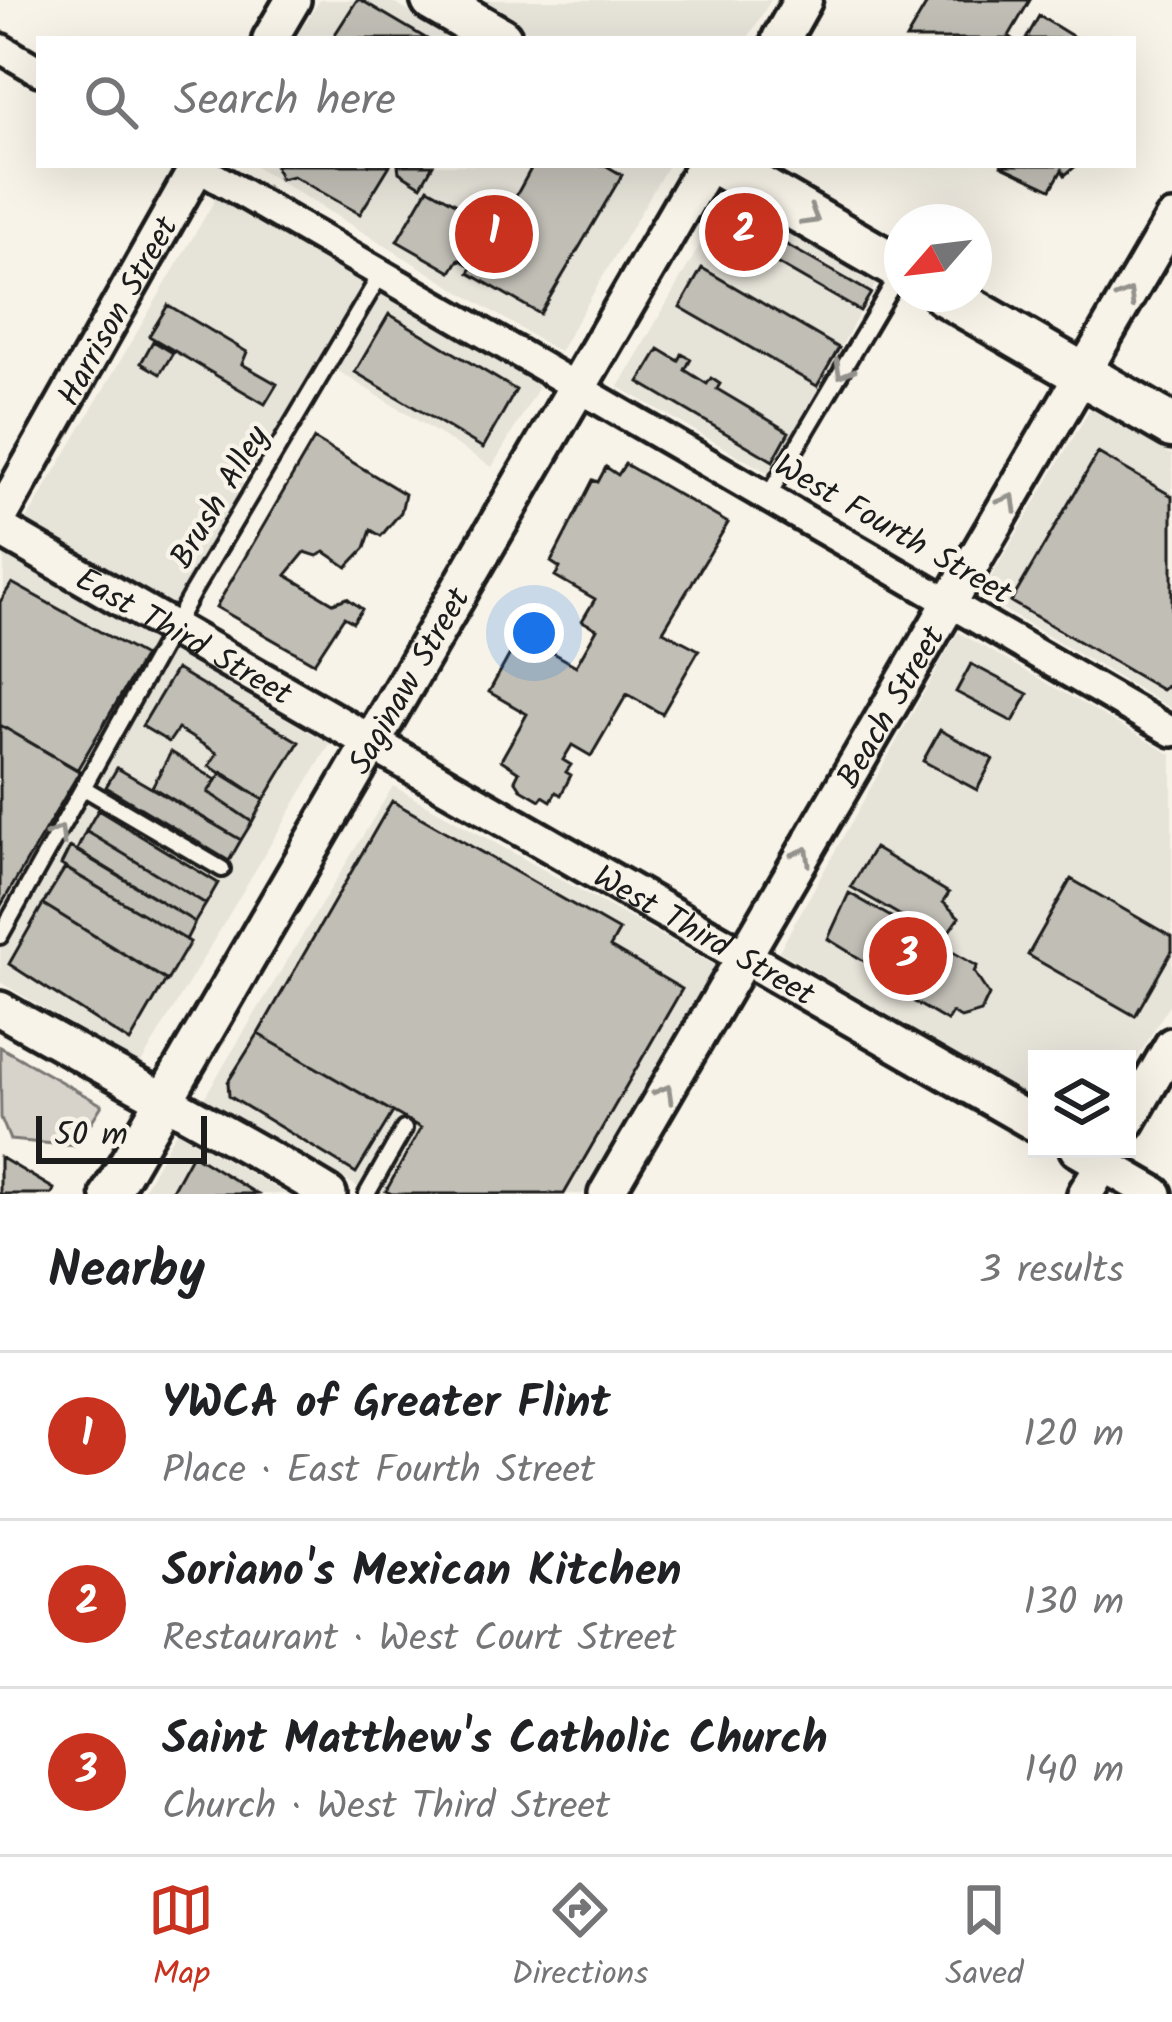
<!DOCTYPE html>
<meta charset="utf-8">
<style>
:root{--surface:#fff;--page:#f6f6f6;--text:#202124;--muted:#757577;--line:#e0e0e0;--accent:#c8321e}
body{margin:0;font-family:Kalam,sans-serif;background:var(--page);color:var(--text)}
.controls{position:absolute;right:36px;bottom:36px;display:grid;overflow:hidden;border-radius:0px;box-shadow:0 12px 48px #0002}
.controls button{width:108px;height:108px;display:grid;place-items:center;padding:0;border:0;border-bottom:3px solid var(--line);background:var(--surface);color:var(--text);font:60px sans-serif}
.compass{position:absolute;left:884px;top:204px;width:108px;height:108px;border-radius:50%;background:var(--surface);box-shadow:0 12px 48px #0002;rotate:242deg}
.scale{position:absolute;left:36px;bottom:30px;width:171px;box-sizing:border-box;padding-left:12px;border:6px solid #1c1c1c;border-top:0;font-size:33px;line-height:42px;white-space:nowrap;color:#1c1c1c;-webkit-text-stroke:9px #f7f3e8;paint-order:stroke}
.you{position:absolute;left:534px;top:633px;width:42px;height:42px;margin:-30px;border:9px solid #fff;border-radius:50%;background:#1a73e8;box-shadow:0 0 0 18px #1a73e833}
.badge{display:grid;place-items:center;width:78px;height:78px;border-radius:50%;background:var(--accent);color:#fff;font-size:39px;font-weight:700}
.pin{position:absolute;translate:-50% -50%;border:6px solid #fff;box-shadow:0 3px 12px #0006}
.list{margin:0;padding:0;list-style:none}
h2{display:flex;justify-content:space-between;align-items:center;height:156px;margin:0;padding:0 48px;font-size:51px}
h2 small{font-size:39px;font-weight:400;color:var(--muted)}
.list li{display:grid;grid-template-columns:78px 1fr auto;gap:36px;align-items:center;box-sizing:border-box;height:168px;padding:0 48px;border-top:3px solid var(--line)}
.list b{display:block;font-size:45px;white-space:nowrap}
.list p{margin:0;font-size:39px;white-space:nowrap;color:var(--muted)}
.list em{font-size:39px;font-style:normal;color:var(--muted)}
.icon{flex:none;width:66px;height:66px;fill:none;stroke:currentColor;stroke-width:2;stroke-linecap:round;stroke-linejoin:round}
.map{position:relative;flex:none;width:1172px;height:1194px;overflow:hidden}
.search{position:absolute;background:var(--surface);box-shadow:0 12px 48px #0002;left:36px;right:36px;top:36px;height:132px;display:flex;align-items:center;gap:30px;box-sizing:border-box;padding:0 42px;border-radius:0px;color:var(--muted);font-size:45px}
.sheet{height:660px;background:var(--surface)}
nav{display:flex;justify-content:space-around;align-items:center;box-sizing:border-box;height:168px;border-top:3px solid var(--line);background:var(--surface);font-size:33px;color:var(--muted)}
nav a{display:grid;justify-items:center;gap:6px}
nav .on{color:var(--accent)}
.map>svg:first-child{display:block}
</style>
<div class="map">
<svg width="1172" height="1194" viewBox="0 0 1172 1194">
<rect width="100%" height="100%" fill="#f7f3e8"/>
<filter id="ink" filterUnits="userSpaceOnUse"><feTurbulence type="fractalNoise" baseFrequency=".00833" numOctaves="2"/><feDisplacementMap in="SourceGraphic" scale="24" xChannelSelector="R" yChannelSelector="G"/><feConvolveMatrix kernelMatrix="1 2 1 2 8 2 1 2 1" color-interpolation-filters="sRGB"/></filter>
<g filter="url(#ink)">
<path fill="#e6e3d9" d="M 320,0 L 389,0 L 455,39 L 295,39 Z
M 475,0 L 771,0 L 747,39 L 542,39 Z
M 253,165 L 668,165 L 559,352 Z
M 216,198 L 540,385 L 492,467 L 335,369 L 190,618 L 26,521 Z
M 726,199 L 877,282 L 770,474 L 619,387 Z
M 1090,409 L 1172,455 L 1172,709 L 980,596 Z
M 4,555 L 330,744 L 140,1065 L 0,982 Z
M 958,632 L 1172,755 L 1172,1000 L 1127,1075 L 1127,1059 L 1037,1059 L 1037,1101 L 779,951 Z
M 393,786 L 718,967 L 583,1194 L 370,1194 L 204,1098 Z
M 176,1131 L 286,1194 L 141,1194 Z"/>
<path fill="#d7d3cb" stroke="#7a7874" stroke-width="3" d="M 0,1047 L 102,1105 L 76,1146 L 10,1140 L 1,1118 Z"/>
<path fill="#c0beb5" stroke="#1c1c1c" stroke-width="3" d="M 357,0 L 361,0 L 427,39 L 332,39 Z
M 929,0 L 1030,0 L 1009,36 L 1013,39 L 906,39 Z
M 1039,16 L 1056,26 L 1077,39 L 1026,39 Z
M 390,165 L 360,214 L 293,176 L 280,179 L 275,165 Z
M 398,165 L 433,165 L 421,186 L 399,172 Z
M 533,165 L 605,165 L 622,175 L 540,314 L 469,273 L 472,267 L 459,259 L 451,272 L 397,241 L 428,188 L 499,227 Z
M 1000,165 L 1077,165 L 1065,175 L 1062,170 L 1051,189 Z
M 734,215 L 871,293 L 860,311 L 724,233 Z
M 702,268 L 839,348 L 817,386 L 680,307 Z
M 168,305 L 247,352 L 242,364 L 277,384 L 265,404 L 149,336 Z
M 389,314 L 516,390 L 483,448 L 355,372 Z
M 153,341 L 173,353 L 160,374 L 141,363 Z
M 659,349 L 679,361 L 682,354 L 691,359 L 685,370 L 707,384 L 711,378 L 720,384 L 717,389 L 789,432 L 773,461 L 639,382 Z
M 314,439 L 405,494 L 401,512 L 381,536 L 371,530 L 365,548 L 347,567 L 325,552 L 317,556 L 305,552 L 286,575 L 333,603 L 347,598 L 362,609 L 353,622 L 344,617 L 314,663 L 216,607 Z
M 1098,453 L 1172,496 L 1172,682 L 1162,690 L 1011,602 Z
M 625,464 L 728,523 L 663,631 L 699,650 L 662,714 L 627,694 L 591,756 L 572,745 L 563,760 L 571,765 L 566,772 L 571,775 L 561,795 L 556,792 L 551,801 L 543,796 L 540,800 L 521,789 L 515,780 L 519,772 L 501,760 L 527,714 L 489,692 L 521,634 L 576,666 L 597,629 L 582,621 L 595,599 L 555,576 L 560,568 L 551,562 L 593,480 L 598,482 L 606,467 L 618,475 Z
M 12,583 L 144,656 L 77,770 L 0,725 L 0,602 Z
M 971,664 L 1028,694 L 1013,722 L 956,692 Z
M 176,669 L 299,742 L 264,800 L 209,766 L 217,753 L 178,729 L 169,742 L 142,726 Z
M 0,725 L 80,771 L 0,907 Z
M 940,730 L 993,759 L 977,790 L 923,761 Z
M 171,752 L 216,780 L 208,792 L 252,822 L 241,840 L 152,787 Z
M 117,768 L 241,840 L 229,861 L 106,787 Z
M 222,772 L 264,800 L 252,822 L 208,792 Z
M 392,801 L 619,931 L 610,947 L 682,989 L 564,1194 L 392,1194 L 386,1191 L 421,1128 L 258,1034 Z
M 98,810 L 218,883 L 206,904 L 86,831 Z
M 86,831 L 206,904 L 195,922 L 77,850 Z
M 70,847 L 195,922 L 186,940 L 61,865 Z
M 874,848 L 949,893 L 943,902 L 959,917 L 943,940 L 851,887 Z
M 65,868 L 190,942 L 167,981 L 43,904 Z
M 1071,879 L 1172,937 L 1172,951 L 1135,1016 L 1028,955 Z
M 849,893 L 977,966 L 974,972 L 989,995 L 981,1012 L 961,1018 L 952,1013 L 947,1021 L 899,993 L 907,979 L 902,975 L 898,982 L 828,939 Z
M 43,904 L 166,980 L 130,1042 L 9,964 Z
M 258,1034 L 393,1112 L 356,1173 L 229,1096 L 228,1082 Z
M 192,1154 L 257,1194 L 170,1194 Z
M 0,1157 L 54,1189 L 52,1194 L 0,1194 Z"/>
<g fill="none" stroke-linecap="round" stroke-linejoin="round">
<g stroke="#1c1c1c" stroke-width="22">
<path id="service" d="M 768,496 L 899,274
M 84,788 L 222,869
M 0,936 L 192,593 L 381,274
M 367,1194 L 404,1129"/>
</g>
<g stroke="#1c1c1c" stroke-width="36">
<path id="minor" d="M 0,48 L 39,71
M 194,165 L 1172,732"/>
</g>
<g stroke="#1c1c1c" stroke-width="42">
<g id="tertiary">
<path d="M 270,39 L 293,0"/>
<path id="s1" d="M 0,517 L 198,165"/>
<path id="s2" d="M 0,529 L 1037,1125"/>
<path d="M 0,1009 C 109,1072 221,1128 329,1194"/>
<path d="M 1127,1123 L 1172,1045"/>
<path d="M 1077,1149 L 1155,1194"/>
<path id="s3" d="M 606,1194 L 1172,220"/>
<path d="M 1085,1194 L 1112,1149"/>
</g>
</g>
<g stroke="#1c1c1c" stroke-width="45">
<g id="secondary">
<path d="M 781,39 L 803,0"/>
<path id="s4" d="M 110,1194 L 706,165"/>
</g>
</g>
<g stroke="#1c1c1c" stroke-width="51">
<path id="primary" d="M 433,0 L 500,39
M 720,165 L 902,270
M 944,294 L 1172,426"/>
</g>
<path stroke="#1c1c1c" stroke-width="4.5" stroke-dasharray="12 9" stroke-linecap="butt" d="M 1167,686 L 1172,689"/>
<use href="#service" stroke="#f7f3e8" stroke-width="14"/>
<use href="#minor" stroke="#f7f3e8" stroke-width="27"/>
<use href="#tertiary" stroke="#f7f3e8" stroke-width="33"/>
<use href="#secondary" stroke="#f7f3e8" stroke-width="36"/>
<use href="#primary" stroke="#f7f3e8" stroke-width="42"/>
</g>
<defs><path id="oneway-chevron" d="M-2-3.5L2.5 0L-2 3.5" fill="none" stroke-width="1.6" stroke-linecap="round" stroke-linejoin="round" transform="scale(3)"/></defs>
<g stroke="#94928c">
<use href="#oneway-chevron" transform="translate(811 217) rotate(30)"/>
<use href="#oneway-chevron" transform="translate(1127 297) rotate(-60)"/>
<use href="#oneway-chevron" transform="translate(843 370) rotate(120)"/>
<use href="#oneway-chevron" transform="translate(1009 502) rotate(-60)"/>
<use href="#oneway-chevron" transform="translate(58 834) rotate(-60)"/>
<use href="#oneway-chevron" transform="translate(803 855) rotate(-60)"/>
<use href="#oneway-chevron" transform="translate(665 1093) rotate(-60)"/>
</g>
</g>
<g text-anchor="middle" stroke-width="9" stroke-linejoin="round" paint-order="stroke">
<g font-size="33" fill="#1c1c1c" stroke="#f7f3e8">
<text dy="12" stroke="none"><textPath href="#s1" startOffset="237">Harrison Street</textPath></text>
<text transform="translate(218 496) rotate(-59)" y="12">Brush Alley</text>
<text transform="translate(894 528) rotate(30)" y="12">West Fourth Street</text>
<text dy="12" stroke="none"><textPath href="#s2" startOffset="213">East Third Street</textPath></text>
<text dy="12" stroke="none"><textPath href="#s4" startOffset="594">Saginaw Street</textPath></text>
<text dy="12" stroke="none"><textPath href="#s3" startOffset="564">Beach Street</textPath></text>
<text dy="12" stroke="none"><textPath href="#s2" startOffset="813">West Third Street</textPath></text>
</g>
</g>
</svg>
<div class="controls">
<button><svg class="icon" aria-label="layers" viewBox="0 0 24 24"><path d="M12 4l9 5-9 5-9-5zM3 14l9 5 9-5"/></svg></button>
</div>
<svg class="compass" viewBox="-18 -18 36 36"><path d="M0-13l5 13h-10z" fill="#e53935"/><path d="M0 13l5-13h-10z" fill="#757577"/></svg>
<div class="scale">50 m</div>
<div class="you"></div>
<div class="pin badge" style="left:494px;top:234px">1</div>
<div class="pin badge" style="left:744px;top:232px">2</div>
<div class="pin badge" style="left:908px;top:956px">3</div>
<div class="search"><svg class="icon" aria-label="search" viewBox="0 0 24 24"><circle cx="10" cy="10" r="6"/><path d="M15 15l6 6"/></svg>Search here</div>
</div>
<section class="sheet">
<h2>Nearby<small>3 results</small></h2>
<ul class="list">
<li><span class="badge">1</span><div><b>YWCA of Greater Flint</b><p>Place · East Fourth Street</p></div><em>120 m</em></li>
<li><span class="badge">2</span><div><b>Soriano's Mexican Kitchen</b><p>Restaurant · West Court Street</p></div><em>130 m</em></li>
<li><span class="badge">3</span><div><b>Saint Matthew's Catholic Church</b><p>Church · West Third Street</p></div><em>140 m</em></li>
</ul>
</section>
<nav>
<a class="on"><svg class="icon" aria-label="map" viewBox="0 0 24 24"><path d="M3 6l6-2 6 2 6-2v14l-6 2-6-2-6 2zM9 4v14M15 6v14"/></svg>Map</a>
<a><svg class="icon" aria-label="directions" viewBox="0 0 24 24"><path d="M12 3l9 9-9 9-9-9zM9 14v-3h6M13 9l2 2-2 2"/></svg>Directions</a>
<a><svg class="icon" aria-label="saved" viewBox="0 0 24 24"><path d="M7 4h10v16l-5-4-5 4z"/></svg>Saved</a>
</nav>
